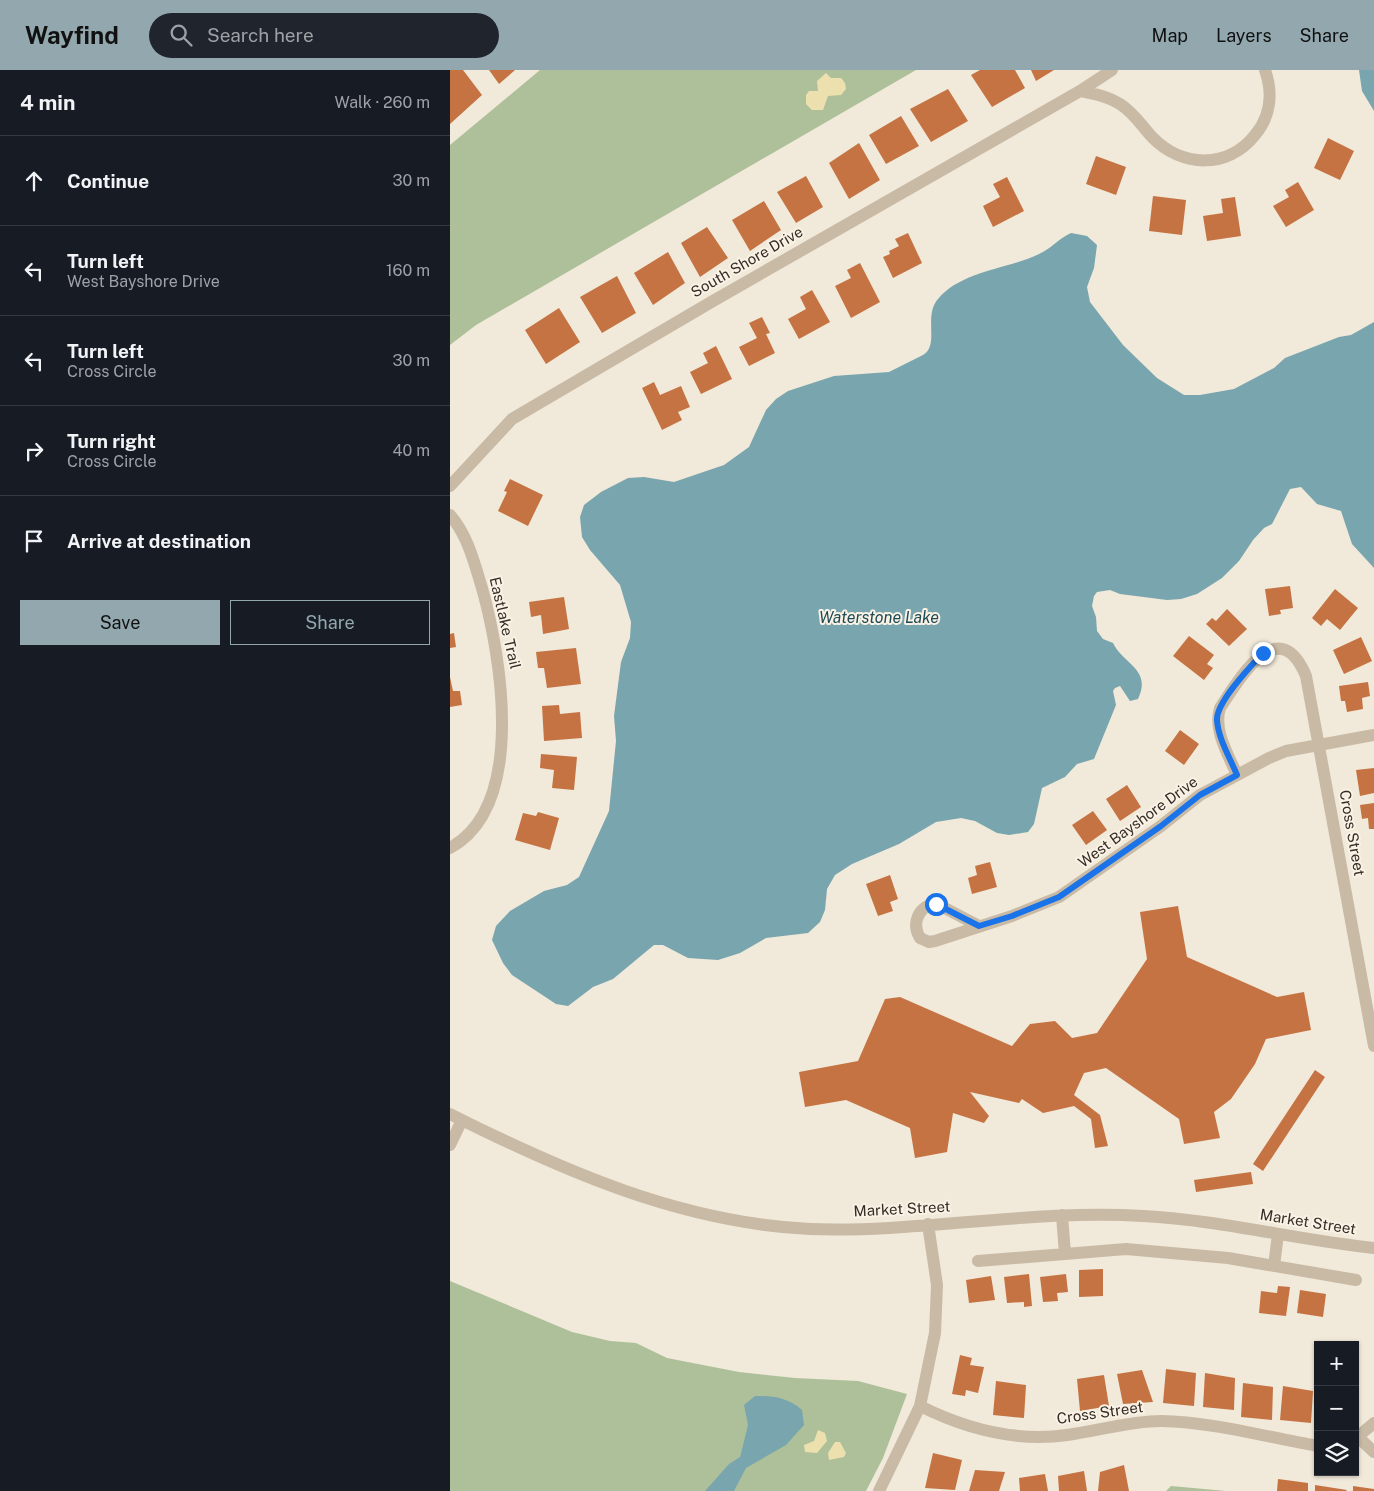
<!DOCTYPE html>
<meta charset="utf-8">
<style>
:root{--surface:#171b24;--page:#20242c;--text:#f1f3f6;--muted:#9ea1a6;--line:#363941;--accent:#92a7ae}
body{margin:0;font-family:"Public Sans",sans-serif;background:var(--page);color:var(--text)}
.controls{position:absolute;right:15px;bottom:15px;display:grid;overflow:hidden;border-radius:0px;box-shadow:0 1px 4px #0004}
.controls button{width:45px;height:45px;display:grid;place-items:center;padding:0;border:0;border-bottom:1px solid var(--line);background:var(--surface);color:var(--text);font:25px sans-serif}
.stop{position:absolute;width:15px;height:15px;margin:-11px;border:4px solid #1a73e8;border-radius:50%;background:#fff}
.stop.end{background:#1a73e8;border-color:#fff;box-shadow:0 1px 5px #0008}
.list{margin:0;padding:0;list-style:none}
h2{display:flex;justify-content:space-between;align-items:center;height:65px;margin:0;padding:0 20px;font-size:21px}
h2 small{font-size:16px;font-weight:400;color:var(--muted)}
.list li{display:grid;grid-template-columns:32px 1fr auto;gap:15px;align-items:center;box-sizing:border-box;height:90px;padding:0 20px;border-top:1px solid var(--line)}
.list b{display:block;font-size:19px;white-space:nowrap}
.list p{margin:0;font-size:16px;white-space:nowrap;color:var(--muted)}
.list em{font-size:16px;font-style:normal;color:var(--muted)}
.actions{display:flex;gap:10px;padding:15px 20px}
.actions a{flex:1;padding:11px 0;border:1px solid var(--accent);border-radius:0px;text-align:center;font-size:18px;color:var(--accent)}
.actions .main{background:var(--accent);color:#111}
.icon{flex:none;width:28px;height:28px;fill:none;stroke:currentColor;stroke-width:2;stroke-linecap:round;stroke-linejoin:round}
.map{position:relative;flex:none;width:924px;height:1421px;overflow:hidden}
header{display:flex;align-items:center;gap:30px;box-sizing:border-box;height:70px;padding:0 25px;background:var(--accent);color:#111}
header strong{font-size:24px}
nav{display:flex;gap:28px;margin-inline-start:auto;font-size:18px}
.search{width:350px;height:45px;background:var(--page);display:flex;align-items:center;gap:12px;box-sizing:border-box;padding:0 18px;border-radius:28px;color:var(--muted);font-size:19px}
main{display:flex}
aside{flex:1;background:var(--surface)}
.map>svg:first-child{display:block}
</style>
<header>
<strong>Wayfind</strong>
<div class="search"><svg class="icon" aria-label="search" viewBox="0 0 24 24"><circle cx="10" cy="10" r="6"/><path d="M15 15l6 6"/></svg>Search here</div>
<nav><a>Map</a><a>Layers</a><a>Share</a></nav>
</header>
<main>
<aside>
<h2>4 min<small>Walk · 260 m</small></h2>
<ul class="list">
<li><svg class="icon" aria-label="ahead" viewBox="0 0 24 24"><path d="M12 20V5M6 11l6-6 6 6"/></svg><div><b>Continue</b></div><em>30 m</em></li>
<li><svg class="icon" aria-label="left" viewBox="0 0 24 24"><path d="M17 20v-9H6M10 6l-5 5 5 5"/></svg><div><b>Turn left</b><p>West Bayshore Drive</p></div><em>160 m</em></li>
<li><svg class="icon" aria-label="left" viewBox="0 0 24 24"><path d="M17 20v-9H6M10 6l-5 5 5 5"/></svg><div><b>Turn left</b><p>Cross Circle</p></div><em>30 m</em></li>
<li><svg class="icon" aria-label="right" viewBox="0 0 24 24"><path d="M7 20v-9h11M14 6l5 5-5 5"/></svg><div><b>Turn right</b><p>Cross Circle</p></div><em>40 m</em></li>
<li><svg class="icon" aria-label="arrive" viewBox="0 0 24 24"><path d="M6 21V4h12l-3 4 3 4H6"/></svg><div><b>Arrive at destination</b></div></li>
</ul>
<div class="actions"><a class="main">Save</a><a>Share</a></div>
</aside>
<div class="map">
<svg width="924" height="1421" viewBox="0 0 924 1421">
<rect width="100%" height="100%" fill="#f1e9d9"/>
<path fill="#aec099" d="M 90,0 L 466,0 L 26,255 L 0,275 L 0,75 Z
M 0,1211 L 122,1262 L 160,1271 L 186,1273 L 217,1288 L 289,1302 L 345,1308 L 408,1311 L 457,1324 L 433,1388 L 416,1421 L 0,1421 Z
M 721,1416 L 776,1421 L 716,1421 Z"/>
<path fill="#ede0af" d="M 376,3 L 381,8 L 391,8 L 395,13 L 396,19 L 391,25 L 378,26 L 373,40 L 362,40 L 356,34 L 356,25 L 359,21 L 368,21 L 367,11 Z
M 368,1360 L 375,1363 L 377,1371 L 367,1383 L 355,1382 L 354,1375 L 364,1371 Z
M 385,1372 L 390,1372 L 396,1383 L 394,1387 L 379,1390 L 378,1383 Z"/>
<path fill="#78a5ae" d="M 909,0 L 924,0 L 924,41 L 912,21 Z
M 621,163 L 637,166 L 647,175 L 644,198 L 637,217 L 640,232 L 673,275 L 707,308 L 734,325 L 750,325 L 784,319 L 824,298 L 835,288 L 889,267 L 901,265 L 924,252 L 924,498 L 902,474 L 891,441 L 867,434 L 851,417 L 840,419 L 822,454 L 814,458 L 803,470 L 789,491 L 772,508 L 747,524 L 731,529 L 717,530 L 670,524 L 660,520 L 647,522 L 644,526 L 642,536 L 646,547 L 647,561 L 653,569 L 663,573 C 674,595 702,599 688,629 L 680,631 L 670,616 L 665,618 L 663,621 L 666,635 L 644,689 L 627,694 L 615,707 L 592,718 L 584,754 L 578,762 L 559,765 L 547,763 L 525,751 L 511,748 L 486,752 L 449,774 L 402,794 L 385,805 L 377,819 L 375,840 L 370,852 L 358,863 L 316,868 L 290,883 L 268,890 L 238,888 L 213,875 L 204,875 L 163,909 L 143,917 L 118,936 L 106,934 L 62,905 L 53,893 L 42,870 L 46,856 L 60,841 L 94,821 L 117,815 L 129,807 L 159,741 L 166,671 L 164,646 L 171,592 L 180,568 L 181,552 L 170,515 L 140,480 L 132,467 L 130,447 L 134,435 L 151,422 L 178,408 L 194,407 L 224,412 L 274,395 L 299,377 L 316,340 L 326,329 L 338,321 L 384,306 L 439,302 L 473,285 C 490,275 473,246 488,229 C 511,201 558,199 589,184 C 601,179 609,168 621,163 Z
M 305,1326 C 323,1326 337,1327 352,1340 L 354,1355 L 336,1375 L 296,1398 L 284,1421 L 255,1421 L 279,1394 L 290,1387 L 298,1355 L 294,1335 Z"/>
<path fill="#c57343" d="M 0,0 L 13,0 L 32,25 L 0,54 Z
M 39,0 L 65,0 L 49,14 Z
M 530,0 L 565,0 L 575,18 L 542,37 L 521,5 Z
M 581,0 L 604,0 L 586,11 Z
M 498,19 L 518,51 L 481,72 L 460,39 Z
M 451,46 L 469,76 L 436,94 L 419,65 Z
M 878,68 L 904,81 L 890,110 L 864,98 Z
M 409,73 L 430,110 L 399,129 L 379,93 Z
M 646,86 L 676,97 L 666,125 L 636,114 Z
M 356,106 L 373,137 L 346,153 L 327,122 Z
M 557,107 L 574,141 L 543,157 L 533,136 L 550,127 L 543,114 Z
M 848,112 L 864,140 L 836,157 L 823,136 L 839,127 L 835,120 Z
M 703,126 L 736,130 L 732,165 L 699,161 Z
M 785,127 L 791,166 L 757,171 L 753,146 L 773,143 L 771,129 Z
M 314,131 L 331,160 L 300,181 L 282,150 Z
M 257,157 L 278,188 L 250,207 L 231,173 Z
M 458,163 L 472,193 L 443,208 L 433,187 L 440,184 L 439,181 L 449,176 L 445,169 Z
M 218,182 L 235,213 L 203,235 L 184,203 Z
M 410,193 L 430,232 L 401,248 L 385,216 L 401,208 L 397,200 Z
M 167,206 L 186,243 L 152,263 L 130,227 Z
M 362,220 L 380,252 L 349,269 L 338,249 L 356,239 L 350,227 Z
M 109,238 L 130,272 L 96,294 L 75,260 Z
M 312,247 L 320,263 L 316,264 L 325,283 L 299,296 L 289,277 L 307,268 L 299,253 Z
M 266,276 L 282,309 L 251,324 L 240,302 L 258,293 L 253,283 Z
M 204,312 L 210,325 L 231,316 L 240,337 L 228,342 L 232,350 L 212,360 L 192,318 Z
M 60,409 L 93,425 L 78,456 L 48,441 L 57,422 L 54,421 Z
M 840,516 L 843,538 L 830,540 L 831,544 L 819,546 L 815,519 Z
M 885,519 L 908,538 L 890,560 L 877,549 L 871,556 L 862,548 Z
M 114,527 L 119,559 L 93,564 L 91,545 L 81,547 L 79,532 Z
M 777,539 L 797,559 L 779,576 L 756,554 L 762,548 L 766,551 Z
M 4,563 L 6,577 L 0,578 L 0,564 Z
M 739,566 L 764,585 L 757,594 L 763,598 L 754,610 L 723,586 Z
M 911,567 L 922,591 L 894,604 L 883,580 Z
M 126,578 L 131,614 L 97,618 L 94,598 L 88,598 L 86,582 Z
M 0,607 L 3,621 L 10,621 L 12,635 L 0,637 Z
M 918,612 L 920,626 L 912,628 L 913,639 L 897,642 L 895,631 L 891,631 L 889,616 Z
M 109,635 L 110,644 L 130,642 L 132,668 L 94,671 L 92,636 Z
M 730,660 L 749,674 L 734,695 L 715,681 Z
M 91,684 L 127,687 L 124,720 L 102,718 L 104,700 L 90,698 Z
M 924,698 L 924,723 L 910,726 L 906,700 Z
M 677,715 L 691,737 L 670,751 L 656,729 Z
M 924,733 L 924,759 L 919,759 L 918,748 L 912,749 L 910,735 Z
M 643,741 L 657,760 L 636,775 L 622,755 Z
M 88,742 L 109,748 L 100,780 L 65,770 L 73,743 L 86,746 Z
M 540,792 L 547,817 L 522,824 L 518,808 L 527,805 L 525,796 Z
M 440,805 L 448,829 L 440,832 L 443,841 L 428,846 L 416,814 Z
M 728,836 L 737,887 L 827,927 L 854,922 L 861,960 L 816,969 L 805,994 L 781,1029 L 764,1042 L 770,1068 L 734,1074 L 729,1049 L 656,998 L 634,1003 L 624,1025 L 650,1045 L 658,1076 L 645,1078 L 641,1049 L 624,1036 L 593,1043 L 572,1029 L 569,1033 L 520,1022 L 539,1046 L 534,1053 L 503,1043 L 497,1082 L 465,1088 L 460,1058 L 396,1030 L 355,1037 L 349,1002 L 408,991 L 435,929 L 450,927 L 562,976 L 580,954 L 605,951 L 622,968 L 647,963 L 697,889 L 690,842 Z
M 865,1000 L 875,1007 L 813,1101 L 803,1094 Z
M 801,1102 L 803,1114 L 746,1122 L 744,1110 Z
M 653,1199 L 653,1226 L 629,1227 L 629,1200 Z
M 579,1204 L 582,1236 L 574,1237 L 574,1232 L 557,1233 L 554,1207 Z
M 616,1204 L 618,1222 L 607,1223 L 608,1231 L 593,1232 L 590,1207 Z
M 541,1206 L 545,1230 L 519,1233 L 516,1210 Z
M 828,1216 L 840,1217 L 836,1246 L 809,1243 L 811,1221 L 827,1223 Z
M 850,1220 L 876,1224 L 873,1247 L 847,1243 Z
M 510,1285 L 522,1288 L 520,1295 L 534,1297 L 528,1323 L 516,1320 L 515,1326 L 502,1324 Z
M 716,1299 L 746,1303 L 744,1336 L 713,1333 Z
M 692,1300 L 703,1332 L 673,1334 L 667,1304 Z
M 755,1303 L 785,1308 L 784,1340 L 753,1337 Z
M 654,1305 L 659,1336 L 630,1341 L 627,1309 Z
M 546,1311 L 576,1315 L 574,1348 L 543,1345 Z
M 793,1313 L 823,1317 L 822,1350 L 791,1347 Z
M 833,1316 L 863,1321 L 861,1353 L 830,1350 Z
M 483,1383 L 512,1390 L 505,1420 L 475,1418 Z
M 674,1395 L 679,1421 L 648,1421 L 650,1402 Z
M 525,1400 L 555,1402 L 549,1421 L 519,1421 Z
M 634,1401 L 637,1421 L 609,1421 L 608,1406 Z
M 595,1404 L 598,1421 L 570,1421 L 569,1408 Z
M 828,1409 L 858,1413 L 858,1421 L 827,1421 Z
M 865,1415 L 897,1420 L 896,1421 L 865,1421 Z
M 903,1416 L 924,1419 L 924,1421 L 903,1421 Z"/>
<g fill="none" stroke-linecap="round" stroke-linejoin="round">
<path stroke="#c9baa5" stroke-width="12" d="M 630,21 C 644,24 658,26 670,34 C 684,43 691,55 702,67 C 732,98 778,99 805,65 C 821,46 823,23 815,0
M 0,416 L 62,349 L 263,231 L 630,21 L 662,0
M 0,445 C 18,466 24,492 32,518 C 51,586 77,736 0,778
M 787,705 C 778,684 763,660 770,638 C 791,606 829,542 856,606 L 924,976
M 529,856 L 487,834 C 469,834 461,853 470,868 L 479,872 L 485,871 L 562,846 L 609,827 L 711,756 L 750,725 L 819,688 L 836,681 L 924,665
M 0,1044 C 113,1101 232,1153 360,1159 C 471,1163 582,1139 693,1146 C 771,1150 847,1170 924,1178
M 0,1075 L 12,1050
M 612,1145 L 615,1184
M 528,1191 L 676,1179 L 778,1188 L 906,1210
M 824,1196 L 828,1164
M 470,1336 C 516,1359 566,1372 617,1365 C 648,1361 679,1351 711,1351 C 763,1352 816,1367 868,1376
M 909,1368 L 924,1382
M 905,1369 L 924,1353
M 429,1421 L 470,1336 L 485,1263 L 487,1215 L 478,1154"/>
</g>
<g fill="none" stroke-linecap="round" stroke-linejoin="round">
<path stroke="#1a73e8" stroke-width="6" d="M 486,834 L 529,856 L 562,846 L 609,827 L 711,756 L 750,725 L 787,705 C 780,688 768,668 767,650 C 766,632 801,596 813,583"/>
</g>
<g text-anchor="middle" stroke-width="4" stroke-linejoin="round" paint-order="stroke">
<g font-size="15" fill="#352d26" stroke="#f9f2e5">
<text transform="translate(297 192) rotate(-30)" y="5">South Shore Drive</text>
<text transform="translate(55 553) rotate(77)" y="5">Eastlake Trail</text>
<text transform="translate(688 752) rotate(-36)" y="5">West Bayshore Drive</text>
<text transform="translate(902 763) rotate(80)" y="5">Cross Street</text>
<text transform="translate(452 1139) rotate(-3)" y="5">Market Street</text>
<text transform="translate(858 1152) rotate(9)" y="5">Market Street</text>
<text transform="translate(650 1343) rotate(-8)" y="5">Cross Street</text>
</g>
<g font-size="16" font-style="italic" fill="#1d4a56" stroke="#f9f2e5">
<text x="429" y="553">Waterstone Lake</text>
</g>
</g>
</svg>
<div class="controls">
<button>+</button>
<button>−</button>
<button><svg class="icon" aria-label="layers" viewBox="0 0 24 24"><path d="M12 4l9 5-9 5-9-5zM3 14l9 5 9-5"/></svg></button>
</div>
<div class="stop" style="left:486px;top:834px"></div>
<div class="stop end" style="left:813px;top:583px"></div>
</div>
</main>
